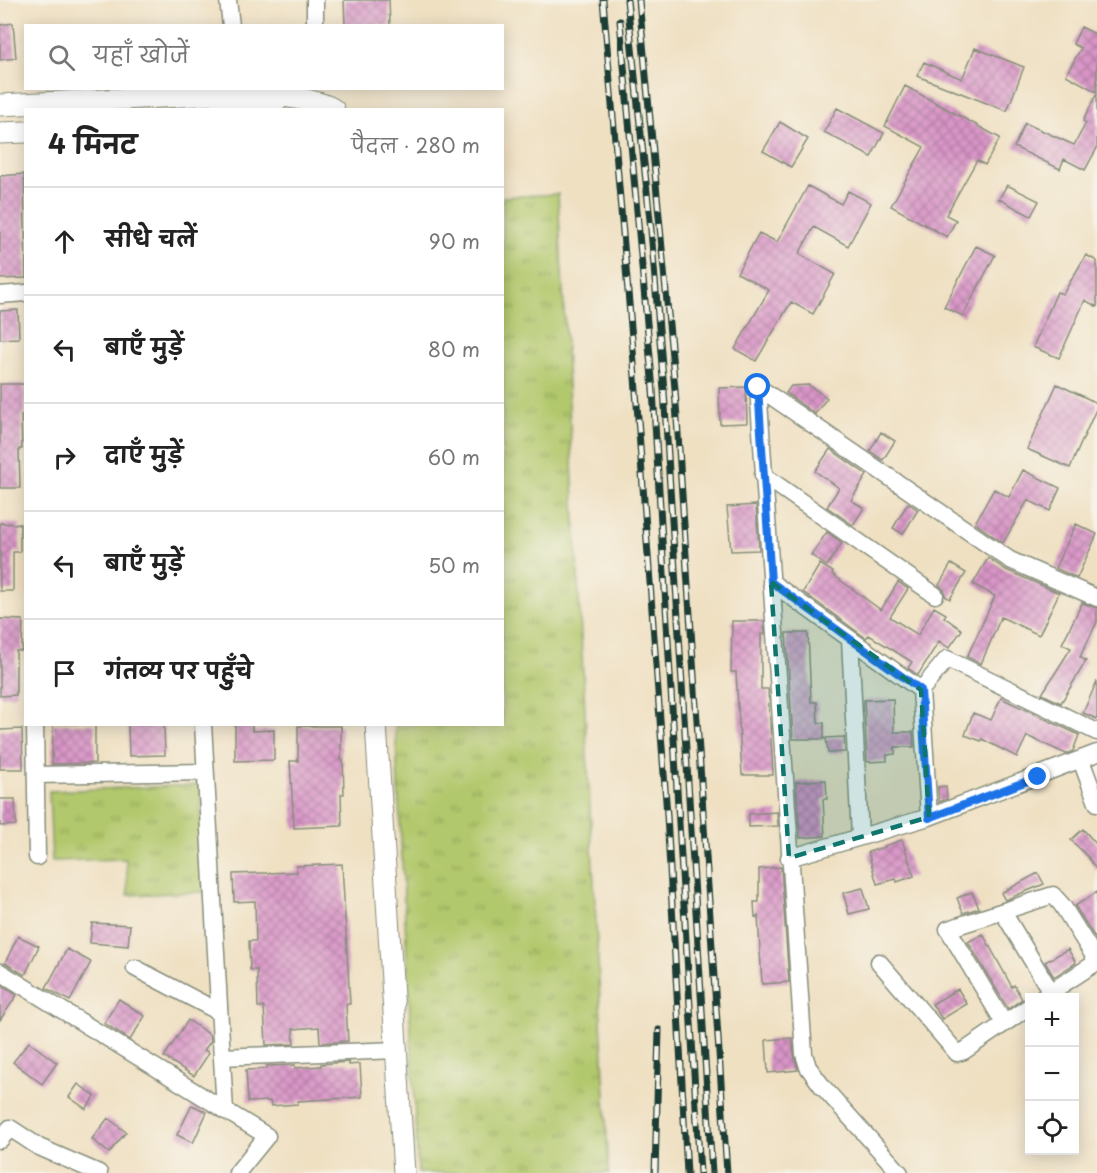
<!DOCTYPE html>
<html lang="hi">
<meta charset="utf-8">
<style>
:root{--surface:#fff;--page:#f2f2f2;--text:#222;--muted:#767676;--line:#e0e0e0}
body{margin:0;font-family:"Playpen Sans","Playpen Sans Deva",sans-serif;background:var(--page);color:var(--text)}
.controls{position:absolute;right:18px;bottom:18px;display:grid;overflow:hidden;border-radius:0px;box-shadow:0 3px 15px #0003}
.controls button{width:54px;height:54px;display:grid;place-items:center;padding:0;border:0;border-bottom:2px solid var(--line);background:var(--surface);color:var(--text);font:30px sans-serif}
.stop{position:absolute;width:18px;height:18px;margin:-14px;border:4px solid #1a73e8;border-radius:50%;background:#fff}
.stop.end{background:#1a73e8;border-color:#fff;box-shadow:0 2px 6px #0008}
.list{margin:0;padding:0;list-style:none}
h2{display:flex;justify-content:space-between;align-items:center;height:78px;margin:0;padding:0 24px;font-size:26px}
h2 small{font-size:20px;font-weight:400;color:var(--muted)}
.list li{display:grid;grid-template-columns:39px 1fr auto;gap:18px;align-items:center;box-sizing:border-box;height:108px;padding:0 24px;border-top:2px solid var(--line)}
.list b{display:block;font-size:22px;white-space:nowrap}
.list em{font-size:20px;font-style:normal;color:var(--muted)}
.icon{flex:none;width:33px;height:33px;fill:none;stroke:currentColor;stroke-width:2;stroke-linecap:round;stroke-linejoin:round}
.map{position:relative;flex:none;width:1097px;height:1173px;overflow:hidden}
.search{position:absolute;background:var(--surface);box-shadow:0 3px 15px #0003;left:24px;top:24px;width:480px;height:66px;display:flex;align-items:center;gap:15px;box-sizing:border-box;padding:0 21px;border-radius:0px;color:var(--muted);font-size:22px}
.panel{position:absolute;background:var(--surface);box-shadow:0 3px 15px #0003;left:24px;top:108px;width:480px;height:618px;border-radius:0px}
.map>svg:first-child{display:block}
</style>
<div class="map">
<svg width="1097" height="1173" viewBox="0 0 1097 1173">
<defs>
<pattern id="grass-tufts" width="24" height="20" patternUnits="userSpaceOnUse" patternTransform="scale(1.5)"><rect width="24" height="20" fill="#b2c86c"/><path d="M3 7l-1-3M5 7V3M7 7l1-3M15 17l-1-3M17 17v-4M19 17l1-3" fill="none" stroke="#90a45a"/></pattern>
<pattern id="building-cross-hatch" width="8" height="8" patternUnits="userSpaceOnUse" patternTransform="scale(1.5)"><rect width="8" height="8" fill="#d995c7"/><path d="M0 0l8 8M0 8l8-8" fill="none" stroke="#af7ba2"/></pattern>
</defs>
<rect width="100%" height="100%" fill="#f7f3e8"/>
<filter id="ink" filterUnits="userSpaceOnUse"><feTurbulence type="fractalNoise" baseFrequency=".0167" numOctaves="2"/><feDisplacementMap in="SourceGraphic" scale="12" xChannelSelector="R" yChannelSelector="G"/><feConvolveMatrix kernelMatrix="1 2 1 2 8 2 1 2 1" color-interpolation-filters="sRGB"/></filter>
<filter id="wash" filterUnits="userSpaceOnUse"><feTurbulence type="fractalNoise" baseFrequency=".008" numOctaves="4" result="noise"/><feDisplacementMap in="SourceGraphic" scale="24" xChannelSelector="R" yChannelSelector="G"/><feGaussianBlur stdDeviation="1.35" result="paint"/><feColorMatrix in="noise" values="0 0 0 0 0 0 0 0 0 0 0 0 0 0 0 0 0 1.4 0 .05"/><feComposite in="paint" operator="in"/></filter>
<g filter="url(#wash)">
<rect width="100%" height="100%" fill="#efe0c2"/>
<path fill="url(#grass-tufts)" stroke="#688250" stroke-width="1.5" d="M 558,194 L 609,1173 L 418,1173 L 395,725 L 502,724 L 503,197 Z
M 200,785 L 204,892 L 128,895 L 126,859 L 52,861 L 49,791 Z"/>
<g id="blocks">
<path fill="url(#building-cross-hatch)" d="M 344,0 L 389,0 L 390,26 L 345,26 Z
M 13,23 L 16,58 L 0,60 L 0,25 Z
M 1081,27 L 1097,35 L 1097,92 L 1066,75 L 1081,48 L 1073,44 Z
M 975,48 L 1024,67 L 1007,111 L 917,76 L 924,62 L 962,79 Z
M 905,86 L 1000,138 L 985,165 L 977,160 L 946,215 L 956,220 L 947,237 L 891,206 L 924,147 L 885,126 Z
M 1097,93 L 1097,148 L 1085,170 L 1064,159 L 1060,169 L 1014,147 L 1025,123 L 1074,145 L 1086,123 L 1083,121 Z
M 837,108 L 884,133 L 871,157 L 824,132 Z
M 780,122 L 808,139 L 791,167 L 763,151 Z
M 24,174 L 26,278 L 0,279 L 0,176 Z
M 1007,185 L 1039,201 L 1031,216 L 999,199 Z
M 808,186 L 841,204 L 848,191 L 871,203 L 848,246 L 814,227 L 799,254 L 835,274 L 813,314 L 791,302 L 756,361 L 735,349 L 769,290 L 737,273 L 759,233 L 777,242 Z
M 976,246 L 995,255 L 963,316 L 944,307 Z
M 1086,255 L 1097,261 L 1097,307 L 1085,300 L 1059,358 L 1033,347 L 1057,292 L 1063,294 Z
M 18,310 L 19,338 L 0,339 L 0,311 Z
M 0,384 L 24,384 L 25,414 L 21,415 L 22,449 L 19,449 L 20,488 L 0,488 Z
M 1057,384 L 1097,403 L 1097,407 L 1070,468 L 1027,449 Z
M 809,385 L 827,398 L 815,414 L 786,393 L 791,386 Z
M 746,387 L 747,423 L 720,424 L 719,388 Z
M 881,432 L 895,441 L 883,460 L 870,451 Z
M 830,449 L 867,475 L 851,500 L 864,508 L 853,525 L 827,507 L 839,488 L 815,471 Z
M 1023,470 L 1060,488 L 1050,511 L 1028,500 L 1003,543 L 975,523 L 994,489 L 1009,497 Z
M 908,503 L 918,510 L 903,534 L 893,528 Z
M 756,505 L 759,550 L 731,551 L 727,507 Z
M 0,523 L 20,524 L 20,552 L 13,552 L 13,591 L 0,591 Z
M 1076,524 L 1097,534 L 1077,578 L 1055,568 Z
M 827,532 L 842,543 L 827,566 L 811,555 Z
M 988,558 L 1006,570 L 1059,593 L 1039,635 L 1001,617 L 981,664 L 967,657 L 995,596 L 973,584 Z
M 820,564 L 833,572 L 832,574 L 881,610 L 898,582 L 908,589 L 890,617 L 918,635 L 934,607 L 946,614 L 944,617 L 962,630 L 949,648 L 939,641 L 918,675 L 908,668 L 912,662 L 869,635 L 866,638 L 803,592 Z
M 951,564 L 966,573 L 950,599 L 945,596 L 944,590 L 939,585 Z
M 1082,603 L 1097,608 L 1097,622 L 1080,657 L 1086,661 L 1061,703 L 1042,694 L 1071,648 L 1062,644 Z
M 0,619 L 23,620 L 22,651 L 16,651 L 16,695 L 0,696 Z
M 732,621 L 764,621 L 765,634 L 761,634 L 761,689 L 768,689 L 773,775 L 742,775 L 736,672 L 731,672 Z
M 786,633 L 808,633 L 811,702 L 817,702 L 818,723 L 824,723 L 824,739 L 793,739 Z
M 1097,681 L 1097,719 L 1083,713 Z
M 1001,698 L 1079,735 L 1073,751 L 1066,754 L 1027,736 L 1017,757 L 982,739 L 981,741 L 965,735 L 973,713 L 991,720 Z
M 893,699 L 894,732 L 913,732 L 914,747 L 895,747 L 895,754 L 887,755 L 887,761 L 867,762 L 864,700 Z
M 53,724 L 95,724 L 95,763 L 52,764 Z
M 128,724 L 164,724 L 165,755 L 129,756 Z
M 235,724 L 252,724 L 252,731 L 274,730 L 274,760 L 235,761 Z
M 298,726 L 341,726 L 341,760 L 343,760 L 344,794 L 341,794 L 342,826 L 294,828 L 290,761 L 298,761 Z
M 22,729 L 23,769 L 0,769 L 0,730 Z
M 844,737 L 845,752 L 828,753 L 826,738 Z
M 826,780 L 827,799 L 823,799 L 825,836 L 800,838 L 796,782 Z
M 946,786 L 947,799 L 939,802 L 938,787 Z
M 0,799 L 15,799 L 16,825 L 0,826 Z
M 777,812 L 778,826 L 749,827 L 749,814 Z
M 1083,829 L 1097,845 L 1097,871 L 1088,857 L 1071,840 Z
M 902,840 L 914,876 L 897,882 L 896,879 L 877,884 L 868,852 L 885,847 L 884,846 Z
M 342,864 L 350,1004 L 346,1004 L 348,1041 L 320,1043 L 319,1027 L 293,1029 L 294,1044 L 266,1045 L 264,1007 L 258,1007 L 257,970 L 250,970 L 249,941 L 256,941 L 255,901 L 234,902 L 233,874 L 297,872 L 296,866 Z
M 781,867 L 789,982 L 762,984 L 758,916 L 755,917 L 754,902 L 759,902 L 759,869 Z
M 1038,873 L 1044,884 L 1005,900 L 1001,893 Z
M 863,888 L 869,909 L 849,914 L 843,893 Z
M 972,892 L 979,908 L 963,913 L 957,898 Z
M 1097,892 L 1097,941 L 1075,906 Z
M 92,923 L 130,925 L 128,946 L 90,943 Z
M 983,934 L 1012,987 L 1014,985 L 1022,999 L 1008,1009 L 968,942 Z
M 18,936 L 39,946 L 25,975 L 5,963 Z
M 67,949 L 91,962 L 70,1001 L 46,988 Z
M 1068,949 L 1076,963 L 1054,977 L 1045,962 Z
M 0,984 L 17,995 L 0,1020 Z
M 958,989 L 967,1004 L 942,1019 L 932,1004 Z
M 119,999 L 145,1016 L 130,1040 L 104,1023 Z
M 188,1020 L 210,1035 L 211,1041 L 204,1050 L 209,1053 L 194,1076 L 164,1057 Z
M 792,1038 L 794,1055 L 798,1070 L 768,1073 L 766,1040 Z
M 29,1042 L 57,1063 L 42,1084 L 13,1062 Z
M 349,1062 L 349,1065 L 360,1064 L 362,1097 L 298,1101 L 298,1104 L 271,1106 L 270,1101 L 248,1102 L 246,1070 L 267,1069 L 267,1066 L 295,1065 L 295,1068 L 321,1066 L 321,1064 Z
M 78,1084 L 95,1096 L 86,1109 L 69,1097 Z
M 192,1105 L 207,1112 L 193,1143 L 177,1135 Z
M 108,1118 L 126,1132 L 109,1153 L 92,1139 Z"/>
</g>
</g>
<g filter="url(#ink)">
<use href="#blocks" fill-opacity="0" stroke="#878e7b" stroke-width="1.5"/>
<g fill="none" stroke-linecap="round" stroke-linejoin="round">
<g stroke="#878e7b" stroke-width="19">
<path id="minor" d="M 228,0 L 231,26
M 315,0 L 315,26
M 0,295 L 26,293
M 758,387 L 804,1054 L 808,1067 L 822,1086 L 900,1173
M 758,387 L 1010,560 L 1097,598
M 763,475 L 935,595
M 771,582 L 921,690
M 850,639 L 860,837
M 35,724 L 37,857
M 203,724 L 225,1111
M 1081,760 L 1097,803
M 36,775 L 205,772
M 929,817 L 921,690 L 947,659 L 1097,732
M 789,858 L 929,817 L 1097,753
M 1003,912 L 1051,992
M 879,962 L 957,1053 L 964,1051 L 1030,1006
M 135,968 L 219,1012
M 0,972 L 267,1136 L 237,1173
M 1043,997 L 1097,962
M 1004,1023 L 948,929 L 1053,895 L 1062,905 L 1097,961
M 222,1057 L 397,1050
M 0,1140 L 10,1128 L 39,1147 L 99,1173"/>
</g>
<g stroke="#878e7b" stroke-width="23">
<path id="tertiary" d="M 0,105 L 263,92 C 278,96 326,101 334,110
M 223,110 L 271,105 L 276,102
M 0,133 L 26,132
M 376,724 L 404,1173"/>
</g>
<use href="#minor" stroke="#fff" stroke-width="16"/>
<use href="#tertiary" stroke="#fff" stroke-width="21"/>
<g stroke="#1f3d34" stroke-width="7">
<path id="rail" d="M 603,0 L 633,350 L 667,815 L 687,1173
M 627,0 L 651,230 L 664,390 L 712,1173
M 639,0 L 675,389 L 727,1173
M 620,21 L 653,390 L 700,1173
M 655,1173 L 659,1030"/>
</g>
<use href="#rail" stroke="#f7f3e8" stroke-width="4.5" stroke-dasharray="14" stroke-linecap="butt"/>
</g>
</g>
<g fill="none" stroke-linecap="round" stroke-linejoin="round" filter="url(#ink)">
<path stroke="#1a73e8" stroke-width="8" d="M 758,387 L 771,582 L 921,690 L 929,818 L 1038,777"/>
</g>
<path fill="#0f766e" fill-opacity="0.2" stroke="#0f766e" stroke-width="4.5" stroke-dasharray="12 8" stroke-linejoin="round" d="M 771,582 L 921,690 L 929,817 L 789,858 Z"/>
</svg>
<div class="controls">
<button>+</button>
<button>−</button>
<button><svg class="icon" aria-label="locate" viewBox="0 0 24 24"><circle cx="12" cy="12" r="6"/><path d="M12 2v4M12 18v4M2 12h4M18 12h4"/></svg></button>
</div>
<div class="stop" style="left:758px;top:387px"></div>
<div class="stop end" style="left:1038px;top:777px"></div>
<div class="search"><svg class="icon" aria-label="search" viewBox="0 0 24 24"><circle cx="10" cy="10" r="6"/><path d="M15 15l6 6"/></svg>यहाँ खोजें</div>
<section class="panel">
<h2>4 मिनट<small>पैदल · 280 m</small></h2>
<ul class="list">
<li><svg class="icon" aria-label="ahead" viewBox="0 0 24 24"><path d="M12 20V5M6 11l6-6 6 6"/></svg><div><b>सीधे चलें</b></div><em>90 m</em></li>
<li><svg class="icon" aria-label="left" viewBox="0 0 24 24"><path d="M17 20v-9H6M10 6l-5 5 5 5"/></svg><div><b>बाएँ मुड़ें</b></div><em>80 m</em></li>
<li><svg class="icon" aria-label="right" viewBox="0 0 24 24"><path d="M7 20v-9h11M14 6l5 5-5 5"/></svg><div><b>दाएँ मुड़ें</b></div><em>60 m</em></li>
<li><svg class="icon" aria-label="left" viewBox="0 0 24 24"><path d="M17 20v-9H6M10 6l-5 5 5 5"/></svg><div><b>बाएँ मुड़ें</b></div><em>50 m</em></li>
<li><svg class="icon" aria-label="arrive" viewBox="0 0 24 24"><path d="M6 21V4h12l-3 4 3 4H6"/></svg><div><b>गंतव्य पर पहुँचे</b></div></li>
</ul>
</section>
</div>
